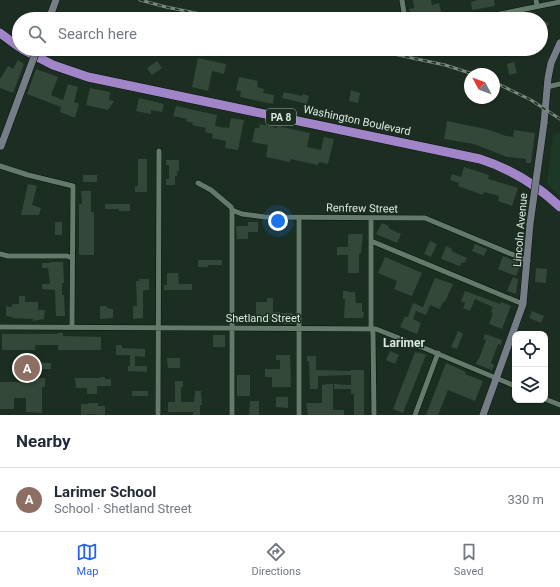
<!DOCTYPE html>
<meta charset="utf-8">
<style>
:root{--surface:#fff;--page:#f2f2f3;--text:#1f2937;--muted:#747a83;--line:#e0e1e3;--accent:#2563eb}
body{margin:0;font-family:Roboto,sans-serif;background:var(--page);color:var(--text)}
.controls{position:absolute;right:12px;bottom:12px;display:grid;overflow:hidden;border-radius:8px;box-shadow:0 1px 3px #0004}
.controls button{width:36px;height:36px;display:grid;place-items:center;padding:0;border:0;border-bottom:1px solid var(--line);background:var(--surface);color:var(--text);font:20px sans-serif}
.compass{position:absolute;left:464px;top:68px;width:36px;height:36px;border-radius:50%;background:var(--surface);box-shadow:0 1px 3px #0004;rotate:311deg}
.you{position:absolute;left:278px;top:221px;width:14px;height:14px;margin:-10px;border:3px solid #fff;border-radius:50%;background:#1a73e8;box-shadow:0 0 0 6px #1a73e833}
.badge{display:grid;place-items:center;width:26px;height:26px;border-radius:50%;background:var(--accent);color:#fff;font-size:13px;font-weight:700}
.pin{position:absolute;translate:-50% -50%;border:2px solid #fff;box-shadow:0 1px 4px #0006}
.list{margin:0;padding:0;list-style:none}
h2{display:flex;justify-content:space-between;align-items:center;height:52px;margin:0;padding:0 16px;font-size:17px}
h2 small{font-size:13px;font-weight:400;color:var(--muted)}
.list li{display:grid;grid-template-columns:26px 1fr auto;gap:12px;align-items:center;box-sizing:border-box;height:64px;padding:0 16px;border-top:1px solid var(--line)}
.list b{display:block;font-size:15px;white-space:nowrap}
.list p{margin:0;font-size:13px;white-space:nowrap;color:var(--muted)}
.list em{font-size:13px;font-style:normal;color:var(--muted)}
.icon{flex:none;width:22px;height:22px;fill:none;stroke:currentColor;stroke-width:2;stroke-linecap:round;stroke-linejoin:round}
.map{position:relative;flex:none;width:560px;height:415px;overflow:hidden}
.search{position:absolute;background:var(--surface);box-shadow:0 1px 3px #0004;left:12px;right:12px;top:12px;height:44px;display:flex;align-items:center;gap:10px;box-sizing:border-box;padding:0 14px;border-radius:22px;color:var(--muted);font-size:15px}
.sheet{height:116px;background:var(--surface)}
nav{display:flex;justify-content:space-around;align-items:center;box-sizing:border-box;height:56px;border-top:1px solid var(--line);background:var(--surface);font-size:11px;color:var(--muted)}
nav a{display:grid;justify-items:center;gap:2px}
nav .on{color:var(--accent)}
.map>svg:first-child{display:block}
</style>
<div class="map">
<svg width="560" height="415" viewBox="0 0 560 415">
<rect width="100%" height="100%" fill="#1b2e21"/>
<path fill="#1e3827" d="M 560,132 L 560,196 L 547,184 L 553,134 Z"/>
<path fill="#34483a" d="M 413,0 L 431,0 L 432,5 L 439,3 L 442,16 L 431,19 L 412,19 L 409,9 L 414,8 Z
M 477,0 L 494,0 L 495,6 L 472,10 L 471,2 Z
M 542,20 L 549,23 L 541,42 L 541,24 Z
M 69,49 L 90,49 L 88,56 L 68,50 Z
M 198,58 L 226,64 L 224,74 L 212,71 L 208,91 L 192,87 Z
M 18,60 L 24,64 L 13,93 L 0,88 L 0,79 L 8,66 L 13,69 Z
M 157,61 L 162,68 L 152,75 L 147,68 Z
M 514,62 L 517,73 L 509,75 L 507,64 Z
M 36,69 L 58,77 L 51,95 L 63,100 L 68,84 L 78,87 L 74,102 L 79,104 L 75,118 L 60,112 L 61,107 L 27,94 Z
M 239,77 L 258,81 L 257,87 L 264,89 L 263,93 L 274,95 L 273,104 L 240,97 L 241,91 L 236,90 Z
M 90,88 L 110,92 L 109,100 L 114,101 L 108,110 L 86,105 Z
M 351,90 L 360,93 L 358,103 L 349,101 Z
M 284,92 L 302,96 L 303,94 L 309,96 L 307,104 L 282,98 Z
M 139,98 L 164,104 L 162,112 L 151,110 L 151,114 L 136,111 Z
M 176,106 L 217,115 L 215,126 L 225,128 L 225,127 L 229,128 L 231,118 L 244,120 L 238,150 L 225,148 L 226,141 L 212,138 L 213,134 L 205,132 L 206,128 L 192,125 L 193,123 L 186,121 L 187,119 L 173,116 Z
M 447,121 L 486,129 L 506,136 L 513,137 L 514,130 L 535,133 L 531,163 L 526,163 L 526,159 L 507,157 L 474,144 L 444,139 Z
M 260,124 L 277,128 L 277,126 L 310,133 L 307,147 L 321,150 L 324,137 L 334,139 L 328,164 L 319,162 L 318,165 L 290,159 L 290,162 L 266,157 L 268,145 L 252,142 L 255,128 L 259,128 Z
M 138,159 L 147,159 L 147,192 L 135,192 L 135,186 L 138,186 Z
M 166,160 L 179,160 L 179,171 L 177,171 L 177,176 L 175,176 L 175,185 L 166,185 L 166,179 L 169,179 L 169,165 L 166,165 Z
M 464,167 L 489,175 L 488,179 L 518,188 L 512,206 L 498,201 L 499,196 L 484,192 L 483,195 L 458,186 L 459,183 L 450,180 L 452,174 L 461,177 Z
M 83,175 L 97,175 L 97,182 L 83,182 Z
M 28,184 L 37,186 L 32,205 L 41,208 L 39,215 L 21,215 Z
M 81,191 L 91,191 L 91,212 L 94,212 L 94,255 L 79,255 L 79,204 L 82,204 Z
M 105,204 L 130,204 L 130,211 L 119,211 L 119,209 L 105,209 Z
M 55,222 L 62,222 L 62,235 L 55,235 Z
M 248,222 L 258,222 L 258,232 L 248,232 L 248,239 L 237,239 L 236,226 L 248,226 Z
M 382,223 L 389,226 L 388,228 L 401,234 L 397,243 L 376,234 Z
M 351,234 L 363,234 L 361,253 L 359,254 L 359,273 L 348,273 L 348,255 L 337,255 L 337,247 L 348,247 L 348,235 Z
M 430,241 L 437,244 L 431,257 L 424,254 Z
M 475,244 L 487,249 L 484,256 L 472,251 Z
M 446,246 L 452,249 L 451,251 L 467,258 L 464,263 L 462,262 L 460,266 L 441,259 Z
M 503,256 L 521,264 L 516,276 L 498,269 Z
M 385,257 L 422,273 L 412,296 L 394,289 L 397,281 L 378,273 Z
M 198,260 L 222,260 L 222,265 L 208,265 L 208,267 L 198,267 Z
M 50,262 L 63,262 L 64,283 L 62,283 L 62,295 L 64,295 L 65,316 L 56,316 L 55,290 L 42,289 L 42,284 L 50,284 L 48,268 L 42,268 L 42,263 L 50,263 Z
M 536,268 L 547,269 L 546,283 L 535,282 Z
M 167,273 L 178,273 L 179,284 L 192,284 L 192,290 L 164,290 L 164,285 L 167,285 Z
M 513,277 L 518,279 L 516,294 L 507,291 Z
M 435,278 L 453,284 L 445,302 L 443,302 L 440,309 L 430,305 L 426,315 L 416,311 L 413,319 L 421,323 L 417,334 L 400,327 L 405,316 L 408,317 L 413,303 L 423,307 Z
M 139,279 L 149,279 L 149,290 L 143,290 L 143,318 L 133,319 L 133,306 L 137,306 L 136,281 L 139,281 Z
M 343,291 L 348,291 L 348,292 L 355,292 L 356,303 L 362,303 L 362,312 L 364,312 L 363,318 L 344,318 L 345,299 L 343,299 Z
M 465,291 L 500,304 L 501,302 L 511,306 L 502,329 L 489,324 L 493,313 L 491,312 L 493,307 L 475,299 L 470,311 L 463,308 L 465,303 L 461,301 Z
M 19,296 L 25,296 L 25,302 L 38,302 L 38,310 L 45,310 L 44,319 L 33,321 L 33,319 L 12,318 L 12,317 L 6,316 L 6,306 L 12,307 L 12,304 L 19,304 Z
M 267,298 L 273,298 L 273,312 L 280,312 L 280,313 L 293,313 L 293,324 L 284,324 L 284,320 L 256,320 L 256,302 L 267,302 Z
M 100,306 L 107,306 L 107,308 L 113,309 L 113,318 L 100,319 Z
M 532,311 L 544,316 L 541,323 L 529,318 Z
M 458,331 L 463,334 L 457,349 L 451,347 Z
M 58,333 L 63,333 L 63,336 L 101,337 L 101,350 L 58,350 L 58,345 L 35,345 L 35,350 L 2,350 L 2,334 L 58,334 Z
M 485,334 L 502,340 L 501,345 L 498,344 L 491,363 L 494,365 L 492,370 L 476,364 L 478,359 L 479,359 L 486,340 L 483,339 Z
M 213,335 L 225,335 L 225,347 L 213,347 Z
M 116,345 L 122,345 L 122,348 L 145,349 L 145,357 L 135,356 L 135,366 L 147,366 L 147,372 L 128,371 L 128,366 L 130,366 L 130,355 L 116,355 Z
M 390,351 L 399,355 L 395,364 L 386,360 Z
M 415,352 L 418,353 L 418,352 L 426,355 L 403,413 L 393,409 Z
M 276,355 L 290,355 L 291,387 L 272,387 L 272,377 L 265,377 L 265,369 L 280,369 L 280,360 L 276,360 Z
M 307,356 L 316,356 L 316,370 L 351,371 L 351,370 L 364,370 L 364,415 L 354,415 L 354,394 L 351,394 L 351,389 L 334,389 L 334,384 L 351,385 L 351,375 L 318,376 L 318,389 L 310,389 L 309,361 L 307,361 Z
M 167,358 L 180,358 L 180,368 L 168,368 Z
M 23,363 L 51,363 L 51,369 L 37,369 L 37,378 L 45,378 L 45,387 L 42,387 L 42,413 L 26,412 L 26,398 L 14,398 L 14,409 L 0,409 L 0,382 L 20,382 L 20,378 L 23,378 Z
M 446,363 L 466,372 L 465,374 L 483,381 L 475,401 L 448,390 L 438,415 L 426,415 Z
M 237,375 L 250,375 L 250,396 L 237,396 Z
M 100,377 L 105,377 L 105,379 L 111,379 L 111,386 L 97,386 L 97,394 L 87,394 L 87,388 L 76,388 L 75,378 L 99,378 Z
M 175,381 L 183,381 L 183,387 L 181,387 L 181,402 L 194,402 L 195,391 L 201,391 L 202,405 L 200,405 L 200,415 L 193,415 L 193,412 L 168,412 L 168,402 L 175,402 Z
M 328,384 L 333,384 L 333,410 L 344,410 L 344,415 L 308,415 L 306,403 L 322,403 L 322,385 Z
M 132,391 L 148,391 L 148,396 L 132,396 Z
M 276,397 L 288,397 L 288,408 L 276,407 Z
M 250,401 L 259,401 L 259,415 L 249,415 Z
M 88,403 L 98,403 L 98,406 L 105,406 L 105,415 L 87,414 L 87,415 L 81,415 L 81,404 L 88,404 Z"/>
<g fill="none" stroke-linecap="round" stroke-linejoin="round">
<g stroke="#05160b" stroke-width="6">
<path id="street" d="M 402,0 L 405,19
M 536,0 L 537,6
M 475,19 L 560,2
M 547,87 L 560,84
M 0,166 L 28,175 L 73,186 L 72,327
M 198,183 L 211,190 L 231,207 L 232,210 L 242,214 L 265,217 L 425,218 L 528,261
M 299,217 L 299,415
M 371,218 L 371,326 L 373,333 L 374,415
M 371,241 L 523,304
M 0,254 L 8,256 L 67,256 L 72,258
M 0,327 L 376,329 L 424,348 L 515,386
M 545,399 L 560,405
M 158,415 L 159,151
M 232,415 L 232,210
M 415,415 L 438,353"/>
</g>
<g stroke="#05160b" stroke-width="8">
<path id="secondary" d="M 49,19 L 56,0
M 544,123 L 548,78 L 551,63 L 560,43
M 483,415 L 523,304 L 530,224"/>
</g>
<g stroke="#05160b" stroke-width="10">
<path id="highway" d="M 0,33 L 19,47
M 22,49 L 53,65 L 88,77 L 480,159 C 511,169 537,185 560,207"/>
</g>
<use href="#street" stroke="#657a6b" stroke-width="5"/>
<use href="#secondary" stroke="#777d87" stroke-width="7"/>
<use href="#highway" stroke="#a285c9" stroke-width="9"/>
<g stroke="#79897e" stroke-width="3">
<path id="rail" d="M 140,0 L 166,7 L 226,19
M 370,49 L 445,65 L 473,74
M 494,82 L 531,100 L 560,119"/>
</g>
<use href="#rail" stroke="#1b2e21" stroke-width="1.5" stroke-dasharray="4.5" stroke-linecap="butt"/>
<g stroke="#05160b" stroke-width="8" stroke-linecap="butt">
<path id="secondary-bridge" d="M 1,146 L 37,49
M 530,224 L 544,123"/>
</g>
<use href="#secondary-bridge" stroke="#777d87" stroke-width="7"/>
</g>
<g text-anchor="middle" stroke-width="3" stroke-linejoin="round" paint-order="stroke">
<rect fill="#1b2e21" stroke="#a1b0a5" stroke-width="1" x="266" y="109" width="30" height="16" rx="3"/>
<g font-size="10" font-weight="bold" fill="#dbe7de">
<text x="281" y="121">PA 8</text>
</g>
<g font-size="11" fill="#dbe7de" stroke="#1b2e21">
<text transform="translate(357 120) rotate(12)" y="4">Washington Boulevard</text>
<text transform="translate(362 208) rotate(1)" y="4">Renfrew Street</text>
<text transform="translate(520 230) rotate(-85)" y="4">Lincoln Avenue</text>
<text x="263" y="322">Shetland Street</text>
</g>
<g font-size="12" font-weight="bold" fill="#dbe7de" stroke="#1b2e21">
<text x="404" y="347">Larimer</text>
</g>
</g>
</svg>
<div class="controls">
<button><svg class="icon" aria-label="locate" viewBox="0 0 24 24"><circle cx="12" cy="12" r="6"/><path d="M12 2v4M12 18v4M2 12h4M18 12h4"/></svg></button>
<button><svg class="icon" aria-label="layers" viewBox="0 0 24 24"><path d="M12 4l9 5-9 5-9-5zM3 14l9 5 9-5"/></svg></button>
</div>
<svg class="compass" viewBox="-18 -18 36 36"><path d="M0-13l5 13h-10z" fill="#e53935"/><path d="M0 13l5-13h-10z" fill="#747a83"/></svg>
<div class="you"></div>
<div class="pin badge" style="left:27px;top:368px;background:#8d6e63">A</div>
<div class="search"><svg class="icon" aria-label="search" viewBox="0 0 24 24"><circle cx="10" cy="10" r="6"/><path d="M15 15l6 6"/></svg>Search here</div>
</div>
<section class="sheet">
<h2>Nearby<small></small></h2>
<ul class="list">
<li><span class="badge" style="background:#8d6e63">A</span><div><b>Larimer School</b><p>School · Shetland Street</p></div><em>330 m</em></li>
</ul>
</section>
<nav>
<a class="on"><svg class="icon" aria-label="map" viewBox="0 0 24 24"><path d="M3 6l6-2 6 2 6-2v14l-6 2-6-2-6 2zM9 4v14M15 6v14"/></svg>Map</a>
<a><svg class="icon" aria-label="directions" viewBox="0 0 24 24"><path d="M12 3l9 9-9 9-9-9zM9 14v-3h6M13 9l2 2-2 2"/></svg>Directions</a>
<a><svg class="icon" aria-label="saved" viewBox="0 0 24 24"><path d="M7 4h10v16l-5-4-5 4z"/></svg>Saved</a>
</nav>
